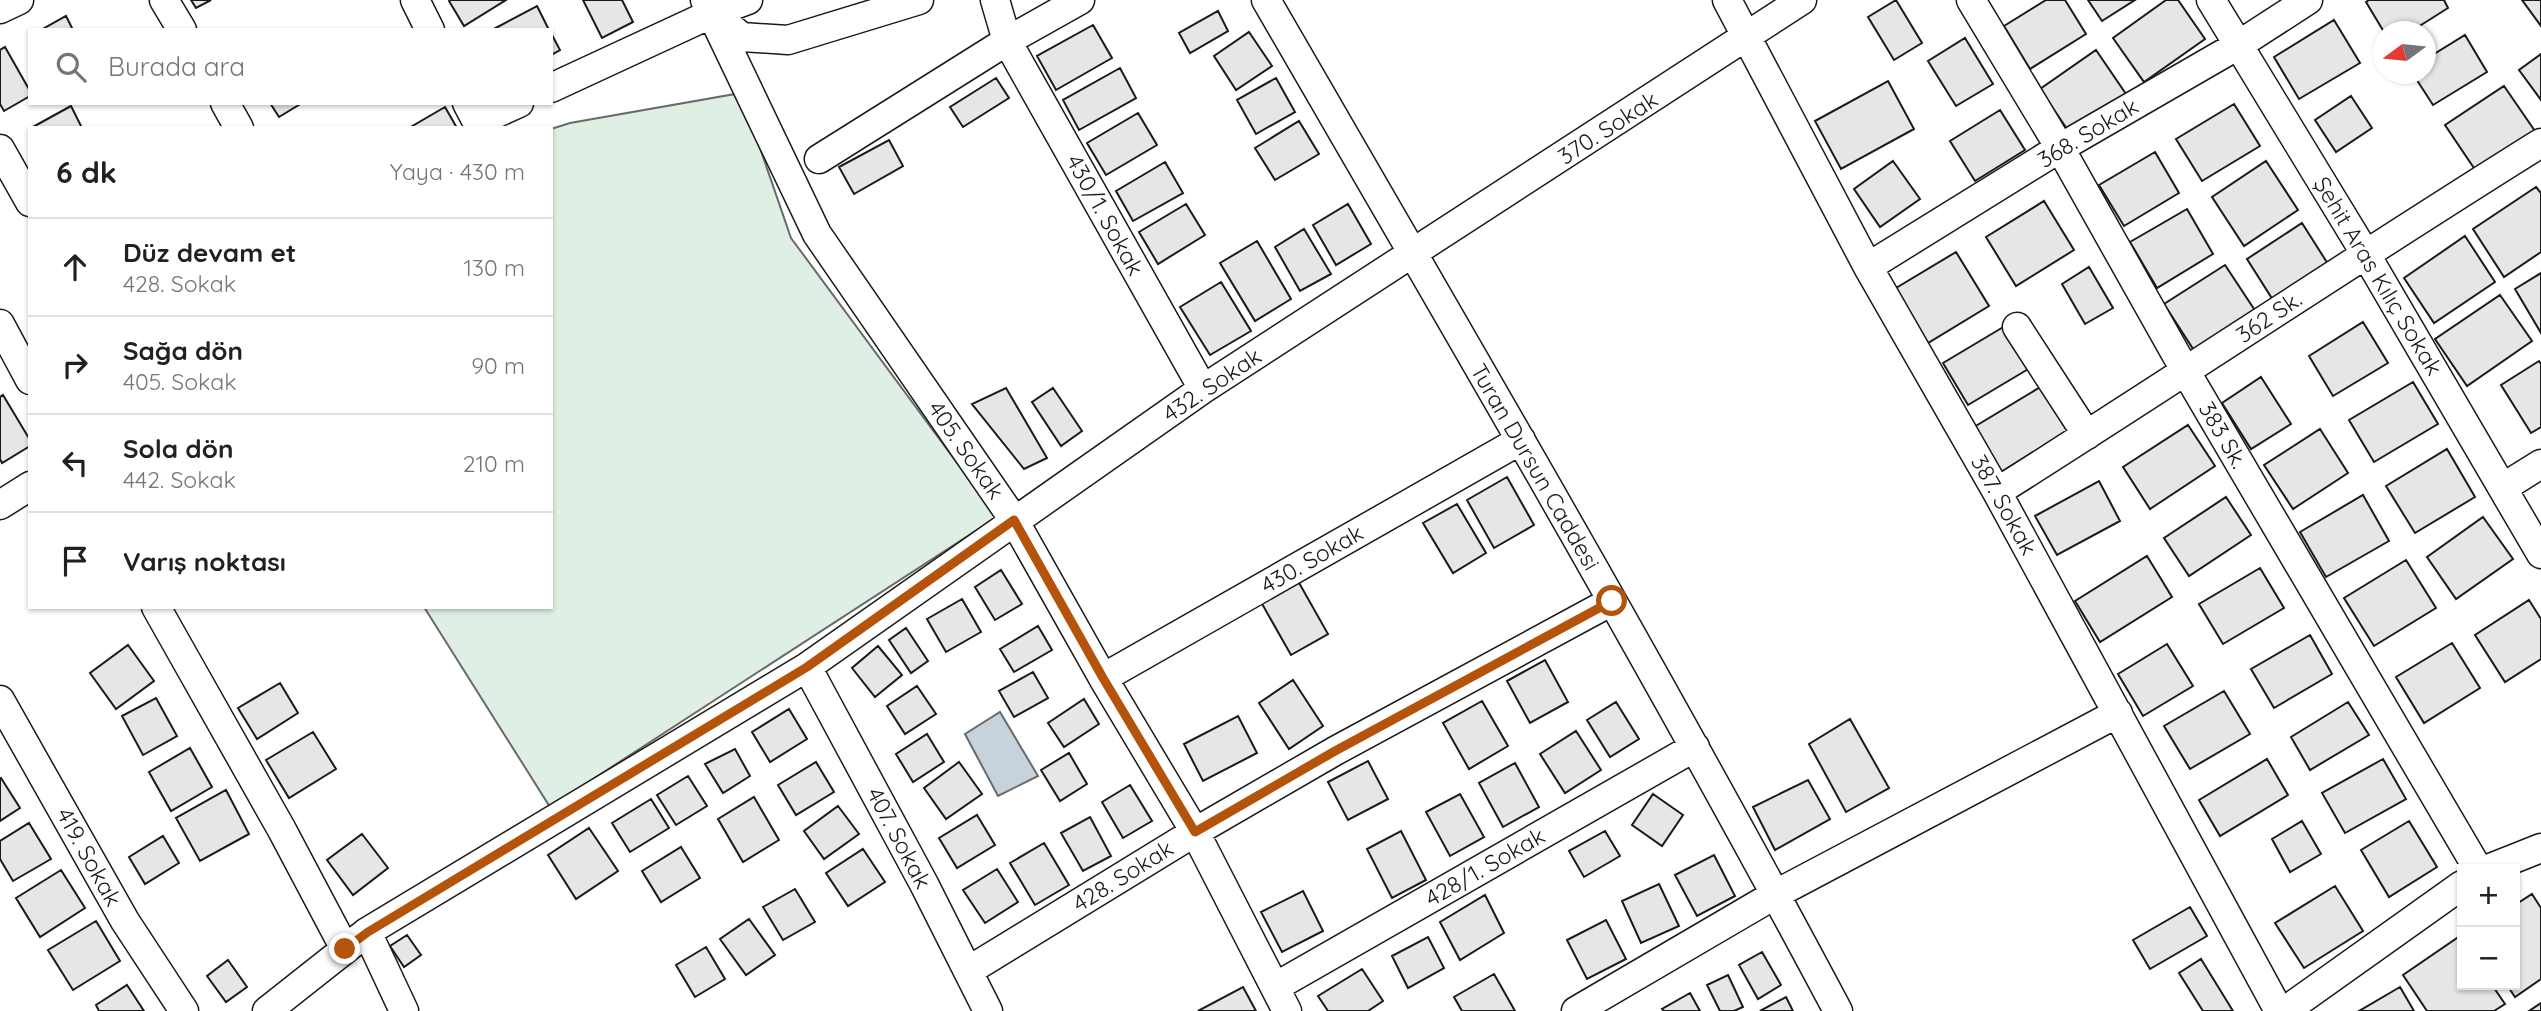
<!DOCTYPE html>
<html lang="tr">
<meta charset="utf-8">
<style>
:root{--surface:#fff;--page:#f2f2f2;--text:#202124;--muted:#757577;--line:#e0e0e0}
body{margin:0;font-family:Quicksand,sans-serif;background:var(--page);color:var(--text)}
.controls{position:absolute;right:21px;bottom:21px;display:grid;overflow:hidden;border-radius:0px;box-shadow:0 2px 5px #0004}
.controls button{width:63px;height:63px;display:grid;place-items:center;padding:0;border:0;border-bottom:2px solid var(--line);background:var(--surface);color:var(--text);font:35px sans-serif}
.compass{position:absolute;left:2373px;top:21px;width:63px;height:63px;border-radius:50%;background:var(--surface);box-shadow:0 2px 5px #0004;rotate:255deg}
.stop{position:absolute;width:21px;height:21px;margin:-16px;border:5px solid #b45309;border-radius:50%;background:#fff}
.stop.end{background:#b45309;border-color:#fff;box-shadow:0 2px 7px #0008}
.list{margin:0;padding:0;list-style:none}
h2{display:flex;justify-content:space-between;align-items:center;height:91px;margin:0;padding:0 28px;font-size:30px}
h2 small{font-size:23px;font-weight:400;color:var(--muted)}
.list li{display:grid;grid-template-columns:46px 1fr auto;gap:21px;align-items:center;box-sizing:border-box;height:98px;padding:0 28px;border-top:2px solid var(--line)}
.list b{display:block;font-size:26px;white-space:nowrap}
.list p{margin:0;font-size:23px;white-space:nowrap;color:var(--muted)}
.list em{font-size:23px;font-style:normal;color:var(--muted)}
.icon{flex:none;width:38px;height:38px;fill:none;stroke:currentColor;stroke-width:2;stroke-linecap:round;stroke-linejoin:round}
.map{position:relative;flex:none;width:2541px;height:1011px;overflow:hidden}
.search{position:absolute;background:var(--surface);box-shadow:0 2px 5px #0004;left:28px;top:28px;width:525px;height:77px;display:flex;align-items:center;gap:18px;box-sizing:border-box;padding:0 24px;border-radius:0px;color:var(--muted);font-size:26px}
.panel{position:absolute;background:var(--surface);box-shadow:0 2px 5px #0004;left:28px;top:126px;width:525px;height:483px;border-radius:0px}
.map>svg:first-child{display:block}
</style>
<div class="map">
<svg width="2541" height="1011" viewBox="0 0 2541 1011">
<rect width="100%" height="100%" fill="#fff"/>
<path fill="#e0efe3" stroke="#6a6a6a" stroke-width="2" d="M 741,93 L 791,238 L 997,517 L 550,807 L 424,607 L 551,607 L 551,129 L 570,123 Z"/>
<path fill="#c6d2dc" stroke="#6a6a6a" stroke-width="2" d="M 1000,712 L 1038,776 L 998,796 L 965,734 Z"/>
<path fill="#e6e6e6" stroke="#1a1a1a" stroke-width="2" d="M 191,0 L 211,0 L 196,8 Z
M 450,0 L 506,0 L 464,26 L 449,1 Z
M 583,0 L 622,0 L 633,22 L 602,38 Z
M 1896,0 L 1922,43 L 1894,60 L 1868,17 Z
M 2046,0 L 2065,0 L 2086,34 L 2030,69 L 2004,26 Z
M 2088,0 L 2135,0 L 2102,21 Z
M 2166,0 L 2178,0 L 2205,39 L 2144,82 L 2113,38 Z
M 2369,0 L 2444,0 L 2448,8 L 2410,32 L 2384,32 L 2366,2 Z
M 2522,0 L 2541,0 L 2541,26 Z
M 537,6 L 549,30 L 492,30 Z
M 1218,11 L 1228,31 L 1190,53 L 1179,33 Z
M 66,16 L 73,30 L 41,30 Z
M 2334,20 L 2360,63 L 2299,99 L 2274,57 Z
M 1093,25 L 1112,58 L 1056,90 L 1037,56 Z
M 1249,32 L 1272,66 L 1236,90 L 1214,56 Z
M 551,33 L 560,50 L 551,55 Z
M 2465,35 L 2487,72 L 2433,105 L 2413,74 L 2426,74 L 2426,59 Z
M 1965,38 L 1993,84 L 1956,106 L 1928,61 Z
M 5,47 L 30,91 L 30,96 L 4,111 L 0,104 L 0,50 Z
M 2096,50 L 2126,94 L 2069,132 L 2040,89 Z
M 2541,54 L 2541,100 L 2519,70 Z
M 1120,68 L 1136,98 L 1079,130 L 1063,100 Z
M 996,78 L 1009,98 L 963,127 L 950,107 Z
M 1276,78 L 1295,112 L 1256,134 L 1237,100 Z
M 1888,81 L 1914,129 L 1841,169 L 1815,121 Z
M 2504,86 L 2537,134 L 2478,174 L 2445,125 Z
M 2351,96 L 2372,128 L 2336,152 L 2315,120 Z
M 270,103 L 302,103 L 279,117 Z
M 2234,104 L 2260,146 L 2202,181 L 2176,139 Z
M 71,106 L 82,128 L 31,128 Z
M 445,107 L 457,128 L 409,128 Z
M 2000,110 L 2025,150 L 1975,181 L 1950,141 Z
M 1138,113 L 1157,145 L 1106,175 L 1087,143 Z
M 1299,121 L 1319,154 L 1275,180 L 1255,148 Z
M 889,140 L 903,166 L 854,194 L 839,167 Z
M 2155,152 L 2179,193 L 2124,226 L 2099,185 Z
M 1893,161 L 1920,199 L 1880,227 L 1854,189 Z
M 2266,161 L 2298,210 L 2244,246 L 2212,197 Z
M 1165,162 L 1183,193 L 1133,221 L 1116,191 Z
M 2536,187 L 2541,193 L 2541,252 L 2504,277 L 2473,229 Z
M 2044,201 L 2074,250 L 2016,286 L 1986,237 Z
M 1186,204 L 1205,235 L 1158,264 L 1139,232 Z
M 1348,204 L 1371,244 L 1336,265 L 1313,225 Z
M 2187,209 L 2213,254 L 2157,288 L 2130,242 Z
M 2302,223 L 2328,264 L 2273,300 L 2247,259 Z
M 1304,229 L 1331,274 L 1300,291 L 1275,247 Z
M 2465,236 L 2495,282 L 2434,323 L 2404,278 Z
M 1257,241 L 1291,299 L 1255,321 L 1220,263 Z
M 1956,252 L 1989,306 L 1923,346 L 1891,291 Z
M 2225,265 L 2258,315 L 2197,355 L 2164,304 Z
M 2089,267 L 2113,308 L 2085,324 L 2062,284 Z
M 2541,273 L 2541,333 L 2515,289 Z
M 1221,282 L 1251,331 L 1210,355 L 1180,307 Z
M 2500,295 L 2532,341 L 2467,386 L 2435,339 Z
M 2363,322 L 2388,363 L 2333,396 L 2309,356 Z
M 2005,326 L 2030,368 L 1968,405 L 1943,363 Z
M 2539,361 L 2541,364 L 2541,427 L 2531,433 L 2501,385 Z
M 2261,377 L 2291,424 L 2251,449 L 2222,403 Z
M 2413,382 L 2438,424 L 2374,462 L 2349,420 Z
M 2042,386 L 2069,431 L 2001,472 L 1974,427 Z
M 1006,388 L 1047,458 L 1024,469 L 972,404 Z
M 1053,388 L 1082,431 L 1061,446 L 1032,402 Z
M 3,395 L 30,440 L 30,446 L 2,463 L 0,459 L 0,397 Z
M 2188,425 L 2215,466 L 2150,509 L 2123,467 Z
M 2320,429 L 2348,473 L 2293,509 L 2264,465 Z
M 2447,449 L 2475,497 L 2415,533 L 2386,486 Z
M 1507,477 L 1534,525 L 1494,548 L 1467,500 Z
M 2099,481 L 2120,521 L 2057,555 L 2035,516 Z
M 2363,495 L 2389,541 L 2326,577 L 2300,532 Z
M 2226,497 L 2251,535 L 2189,576 L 2164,538 Z
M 1457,504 L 1486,553 L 1453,573 L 1423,523 Z
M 2483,517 L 2513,559 L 2456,599 L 2427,557 Z
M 2147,556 L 2172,597 L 2100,642 L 2075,601 Z
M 2406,560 L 2436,608 L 2374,646 L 2344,598 Z
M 2260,568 L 2284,608 L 2223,644 L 2199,604 Z
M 1001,570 L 1022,604 L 995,620 L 975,587 Z
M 1298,581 L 1328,634 L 1291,655 L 1261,602 Z
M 962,599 L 981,632 L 946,652 L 927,619 Z
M 2529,600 L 2541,619 L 2541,659 L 2505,682 L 2475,635 Z
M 1038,626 L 1052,650 L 1014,672 L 1000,649 Z
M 906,628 L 928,661 L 911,673 L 889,640 Z
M 2310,635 L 2332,674 L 2274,708 L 2251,669 Z
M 2452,643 L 2480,688 L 2424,723 L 2396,677 Z
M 2167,644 L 2193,686 L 2143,716 L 2118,674 Z
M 128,645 L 154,681 L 116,709 L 90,673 Z
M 878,646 L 902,675 L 875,697 L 852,668 Z
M 1545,660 L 1568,702 L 1530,723 L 1507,681 Z
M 1033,672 L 1048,698 L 1014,717 L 999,691 Z
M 1293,680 L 1323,726 L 1289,749 L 1259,703 Z
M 280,683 L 298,713 L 257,739 L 238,708 Z
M 917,686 L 936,714 L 905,734 L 887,706 Z
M 2224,691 L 2250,734 L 2190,769 L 2164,726 Z
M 156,698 L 177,736 L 143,755 L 122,716 Z
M 1084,699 L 1099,724 L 1064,747 L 1048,723 Z
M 1482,701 L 1508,746 L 1469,769 L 1443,723 Z
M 1616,702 L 1639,739 L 1610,757 L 1587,720 Z
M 2348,702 L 2369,735 L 2310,770 L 2291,737 Z
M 789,709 L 807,739 L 770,762 L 752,732 Z
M 1238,716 L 1257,753 L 1203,781 L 1184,744 Z
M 1850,719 L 1889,788 L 1846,812 L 1809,744 Z
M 1576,731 L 1601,770 L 1565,793 L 1540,754 Z
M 313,732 L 336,769 L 289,798 L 266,760 Z
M 927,734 L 944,762 L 913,782 L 896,754 Z
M 190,748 L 212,787 L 171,811 L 149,772 Z
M 735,749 L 750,776 L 723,793 L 705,764 Z
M 1069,753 L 1087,784 L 1060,801 L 1041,770 Z
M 2267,759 L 2288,795 L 2220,836 L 2199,800 Z
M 2383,759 L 2406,799 L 2345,833 L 2322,793 Z
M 1368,761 L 1388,799 L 1348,820 L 1328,782 Z
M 816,762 L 834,792 L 796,815 L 778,785 Z
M 959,762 L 982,794 L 946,819 L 924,788 Z
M 1515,763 L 1539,807 L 1503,827 L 1479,783 Z
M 688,776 L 707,806 L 676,825 L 657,795 Z
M 1,778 L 20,808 L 0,821 L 0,779 Z
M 1808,780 L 1830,819 L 1775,850 L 1753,807 Z
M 1130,785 L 1152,821 L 1123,838 L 1102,802 Z
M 226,790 L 249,834 L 200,861 L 176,818 Z
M 1460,794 L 1484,837 L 1450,856 L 1426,812 Z
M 1653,794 L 1683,815 L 1662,846 L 1632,825 Z
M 754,797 L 779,840 L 743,862 L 718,819 Z
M 651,799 L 669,828 L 630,852 L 612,823 Z
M 838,806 L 859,834 L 824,859 L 804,831 Z
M 977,815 L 995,845 L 957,868 L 939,838 Z
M 1090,817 L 1111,856 L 1083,871 L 1061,833 Z
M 2302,821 L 2321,854 L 2290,872 L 2272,839 Z
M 2409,821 L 2437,867 L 2389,897 L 2361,850 Z
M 29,823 L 51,859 L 13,881 L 0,859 L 0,841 Z
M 589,828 L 618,871 L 576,899 L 548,855 Z
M 1401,831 L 1426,880 L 1392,898 L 1367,849 Z
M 1605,831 L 1620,856 L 1584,877 L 1569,851 Z
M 362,834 L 388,868 L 353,895 L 327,860 Z
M 163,836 L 179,863 L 145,884 L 129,857 Z
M 1044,843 L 1069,885 L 1035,905 L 1010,863 Z
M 681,847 L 700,878 L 661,902 L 642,871 Z
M 863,849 L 885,882 L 848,906 L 826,873 Z
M 1714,855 L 1735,896 L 1697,916 L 1675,875 Z
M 997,869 L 1018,902 L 985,923 L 963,890 Z
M 61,870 L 85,908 L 40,937 L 16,898 Z
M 1659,884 L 1679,926 L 1641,943 L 1622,901 Z
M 2335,886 L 2363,931 L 2304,968 L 2275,923 Z
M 795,889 L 815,922 L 783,940 L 763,907 Z
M 1303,891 L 1323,931 L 1282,952 L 1261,912 Z
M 2532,894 L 2541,908 L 2541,979 L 2515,997 L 2507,985 L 2515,985 L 2515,905 Z
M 1485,895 L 1504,933 L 1460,960 L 1440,922 Z
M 2190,907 L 2207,936 L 2150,969 L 2133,940 Z
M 749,919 L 775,955 L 746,975 L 720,939 Z
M 1606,920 L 1626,959 L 1587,979 L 1567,940 Z
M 96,921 L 120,961 L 73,990 L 48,950 Z
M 407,935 L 421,955 L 404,967 L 390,946 Z
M 2460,936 L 2462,939 L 2462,985 L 2492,985 L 2505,1004 L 2494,1011 L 2427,1011 L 2403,975 Z
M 1428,937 L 1444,968 L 1408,988 L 1392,956 Z
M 706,947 L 725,979 L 695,997 L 676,965 Z
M 1762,952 L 1781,985 L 1758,999 L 1739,965 Z
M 2201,959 L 2233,1011 L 2203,1011 L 2179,973 Z
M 228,960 L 247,987 L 226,1002 L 207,976 Z
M 1362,969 L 1383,1001 L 1368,1011 L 1328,1011 L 1318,996 Z
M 1494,974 L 1515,1011 L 1462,1011 L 1454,997 Z
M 1728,975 L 1743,1007 L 1734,1011 L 1720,1011 L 1707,985 Z
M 127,985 L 144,1011 L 99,1011 L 96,1005 Z
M 1243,987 L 1256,1011 L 1198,1011 Z
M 2400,987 L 2414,1011 L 2359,1011 Z
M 1690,993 L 1700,1011 L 1664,1011 L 1662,1009 Z
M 1786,997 L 1793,1011 L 1760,1011 Z
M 2541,1003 L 2541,1011 L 2529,1011 Z"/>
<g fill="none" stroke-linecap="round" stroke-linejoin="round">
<g stroke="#1a1a1a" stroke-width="31">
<path id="minor" d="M 164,0 L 182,30
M 415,0 L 430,30
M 705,0 L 817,234 L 1014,520 L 1103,678 L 1195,832 L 1287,1011
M 995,0 L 1007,41 L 1203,389
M 1266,0 C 1460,335 1656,669 1838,1011
M 1727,0 L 1868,267 L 1997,492 L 2279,1011
M 1971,0 L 2060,148 L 2186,372 L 2478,869
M 2211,0 L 2365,253 L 2541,554
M 0,9 L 19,0
M 715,15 L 742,37 L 788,40 L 919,0
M 551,88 L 713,13 L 748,0
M 225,103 L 239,128
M 467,103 L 477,122 L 519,103
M 0,149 L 30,202
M 819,159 L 1007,41 L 1080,0
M 1868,267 L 2060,148 L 2240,44 L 2308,0
M 0,324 L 30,380
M 2017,327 L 2087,435
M 2504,487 L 2541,464
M 1997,492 C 2179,377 2358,257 2541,143
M 0,505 L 30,486
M 156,607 L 282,830 L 345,949
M 807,667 L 924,884 L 988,1011
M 1103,678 L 1521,440
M 0,700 L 125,921 L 184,1011
M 2488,869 L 2541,848
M 367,932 L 404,1011
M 968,971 L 1195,832 L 1335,751 L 1612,601
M 1275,987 L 1695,747
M 267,1011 L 367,932 L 807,667 L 1203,389 L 1802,0
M 1576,1011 L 1776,894 L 2118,713
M 2285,1011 L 2462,885"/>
</g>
<use href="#minor" stroke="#fff" stroke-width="28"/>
</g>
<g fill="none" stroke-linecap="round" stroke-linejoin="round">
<path stroke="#b45309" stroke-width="9" d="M 345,949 L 368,932 L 807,667 L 1014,520 L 1103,678 L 1195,832 L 1335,751 L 1612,601"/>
</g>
<g text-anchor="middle" stroke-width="5" stroke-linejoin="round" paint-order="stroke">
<g font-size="23" fill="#1a1a1a" stroke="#fff">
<text transform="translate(1608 128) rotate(-33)" y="8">370. Sokak</text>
<text transform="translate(2088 133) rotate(-31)" y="8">368. Sokak</text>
<text transform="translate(1105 215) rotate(61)" y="8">430/1. Sokak</text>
<text transform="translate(2378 276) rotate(59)" y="8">Şehit Aras Kılıç Sokak</text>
<text transform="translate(2269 317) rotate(-34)" y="8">362 Sk.</text>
<text transform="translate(1212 385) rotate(-34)" y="8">432. Sokak</text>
<text transform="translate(2223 435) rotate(60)" y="8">383 Sk.</text>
<text transform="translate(966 450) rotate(55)" y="8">405. Sokak</text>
<text transform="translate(1535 467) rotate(60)" y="8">Turan Dursun Caddesi</text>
<text transform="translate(2004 505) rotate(61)" y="8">387. Sokak</text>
<text transform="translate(1312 559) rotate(-30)" y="8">430. Sokak</text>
<text transform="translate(899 838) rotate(62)" y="8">407. Sokak</text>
<text transform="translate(89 857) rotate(61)" y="8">419. Sokak</text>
<text transform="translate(1485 867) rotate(-30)" y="8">428/1. Sokak</text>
<text transform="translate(1123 876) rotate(-32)" y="8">428. Sokak</text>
</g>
</g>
</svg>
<div class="controls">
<button>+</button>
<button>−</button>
</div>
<svg class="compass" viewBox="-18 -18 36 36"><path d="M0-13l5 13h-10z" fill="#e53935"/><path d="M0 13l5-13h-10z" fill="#757577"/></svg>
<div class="stop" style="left:1612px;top:601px"></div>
<div class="stop end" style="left:345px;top:949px"></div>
<div class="search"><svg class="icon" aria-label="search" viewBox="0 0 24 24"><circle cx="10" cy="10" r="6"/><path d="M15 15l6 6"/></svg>Burada ara</div>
<section class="panel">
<h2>6 dk<small>Yaya · 430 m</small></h2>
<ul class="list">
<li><svg class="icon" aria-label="ahead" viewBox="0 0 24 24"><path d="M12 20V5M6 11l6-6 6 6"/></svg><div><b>Düz devam et</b><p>428. Sokak</p></div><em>130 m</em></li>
<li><svg class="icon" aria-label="right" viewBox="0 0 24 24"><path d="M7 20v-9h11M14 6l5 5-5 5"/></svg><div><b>Sağa dön</b><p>405. Sokak</p></div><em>90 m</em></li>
<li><svg class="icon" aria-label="left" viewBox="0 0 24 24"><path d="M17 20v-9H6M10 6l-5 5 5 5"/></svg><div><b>Sola dön</b><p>442. Sokak</p></div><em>210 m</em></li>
<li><svg class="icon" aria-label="arrive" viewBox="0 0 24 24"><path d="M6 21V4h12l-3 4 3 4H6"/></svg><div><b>Varış noktası</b></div></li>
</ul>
</section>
</div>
